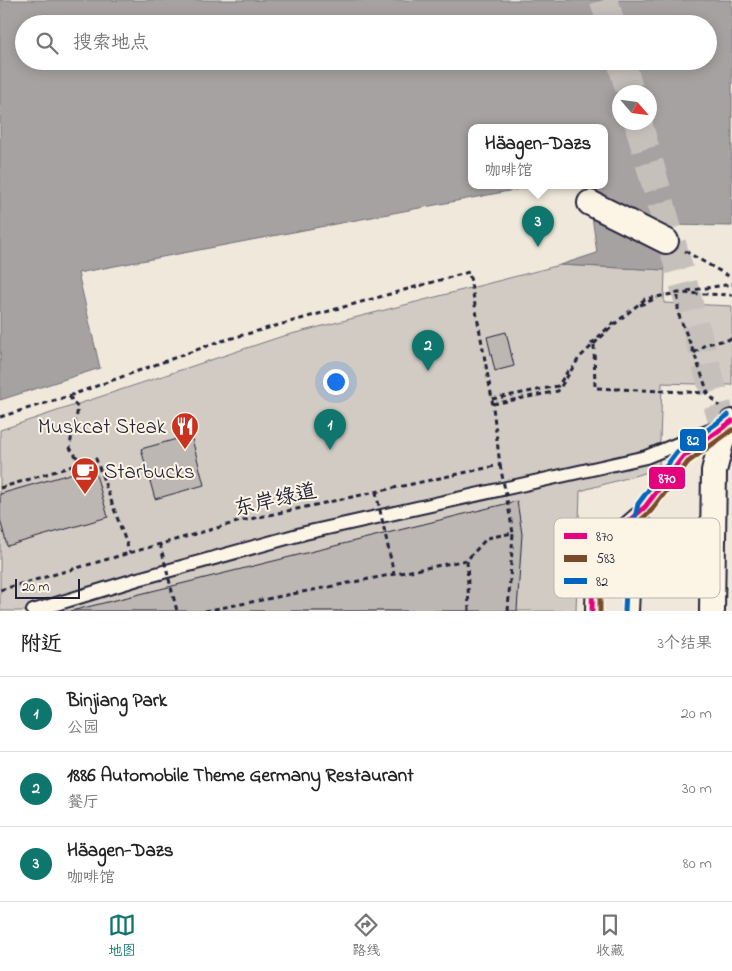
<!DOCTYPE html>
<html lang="zh">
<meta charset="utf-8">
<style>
:root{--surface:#fff;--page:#f6f6f6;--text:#222;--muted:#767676;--line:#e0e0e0;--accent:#0f766e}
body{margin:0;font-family:"Indie Flower","LXGW WenKai TC",sans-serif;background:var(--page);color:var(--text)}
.compass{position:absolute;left:612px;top:85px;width:45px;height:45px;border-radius:50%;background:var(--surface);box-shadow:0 2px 12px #0003;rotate:118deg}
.scale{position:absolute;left:15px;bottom:12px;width:65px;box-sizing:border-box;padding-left:5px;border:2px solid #22223b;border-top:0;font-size:14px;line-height:18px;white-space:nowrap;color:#22223b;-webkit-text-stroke:4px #fcf5e5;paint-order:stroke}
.you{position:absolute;left:335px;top:381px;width:18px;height:18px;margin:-12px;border:4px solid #fff;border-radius:50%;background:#1a73e8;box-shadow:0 0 0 8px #1a73e833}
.badge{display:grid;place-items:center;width:32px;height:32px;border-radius:50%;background:var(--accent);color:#fff;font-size:16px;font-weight:700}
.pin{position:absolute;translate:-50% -41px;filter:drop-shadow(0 1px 2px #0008)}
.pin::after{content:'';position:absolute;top:26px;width:18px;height:15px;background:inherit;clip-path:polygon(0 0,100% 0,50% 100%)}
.popup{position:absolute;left:468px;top:124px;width:140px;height:65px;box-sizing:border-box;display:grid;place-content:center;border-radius:10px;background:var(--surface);filter:drop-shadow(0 1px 4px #0005);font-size:16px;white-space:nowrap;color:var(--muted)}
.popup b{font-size:19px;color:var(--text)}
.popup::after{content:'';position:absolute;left:50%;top:100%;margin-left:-10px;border:10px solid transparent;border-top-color:var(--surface)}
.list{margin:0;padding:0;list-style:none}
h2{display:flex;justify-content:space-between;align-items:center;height:65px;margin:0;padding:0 20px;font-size:21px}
h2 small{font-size:16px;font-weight:400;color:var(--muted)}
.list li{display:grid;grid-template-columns:32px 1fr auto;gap:15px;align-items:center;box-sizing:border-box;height:75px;padding:0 20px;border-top:1px solid var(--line)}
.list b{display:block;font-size:19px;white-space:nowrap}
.list p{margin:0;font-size:16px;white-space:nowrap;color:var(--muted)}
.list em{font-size:16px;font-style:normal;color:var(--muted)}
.icon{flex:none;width:28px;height:28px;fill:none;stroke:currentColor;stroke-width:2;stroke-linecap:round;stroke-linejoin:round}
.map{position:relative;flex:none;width:732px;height:611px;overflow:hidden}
.search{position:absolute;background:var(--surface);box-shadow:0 2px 12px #0003;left:15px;right:15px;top:15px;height:55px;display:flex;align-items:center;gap:12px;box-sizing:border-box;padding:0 18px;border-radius:28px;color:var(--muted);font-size:19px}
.sheet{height:290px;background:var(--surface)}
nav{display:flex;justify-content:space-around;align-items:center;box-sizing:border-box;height:70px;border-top:1px solid var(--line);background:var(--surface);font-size:14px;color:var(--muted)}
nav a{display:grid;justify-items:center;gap:2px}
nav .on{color:var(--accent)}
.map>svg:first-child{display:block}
</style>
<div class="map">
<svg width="732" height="611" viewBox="0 0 732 611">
<rect width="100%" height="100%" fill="#efe8db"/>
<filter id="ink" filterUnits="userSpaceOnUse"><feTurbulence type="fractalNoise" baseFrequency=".02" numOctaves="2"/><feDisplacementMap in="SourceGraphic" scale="10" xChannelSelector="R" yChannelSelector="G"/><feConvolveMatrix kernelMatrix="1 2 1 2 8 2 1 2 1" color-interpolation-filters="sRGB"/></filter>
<g filter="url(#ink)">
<path fill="#d1cbc3" stroke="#7a767f" d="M 560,265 L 665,270 L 664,303 L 732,306 L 732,385 L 662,383 L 659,469 L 580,491 L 576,611 L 0,611 L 0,430 L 280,337 Z"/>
<path fill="#a6a2a2" stroke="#716f79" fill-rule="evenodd" d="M 0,0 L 732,0 L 732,226 L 667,225 L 665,270 L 560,265 L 597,253 L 588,186 L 604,186 L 604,128 L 472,128 L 472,186 L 535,186 L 78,273 L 100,368 L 0,400 ZM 24,24 L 708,24 L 708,61 L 24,61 ZM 620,92 L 650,92 L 650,122 L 620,122 Z"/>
<path fill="#bcb7b3" stroke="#22223b" d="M 506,332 L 514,366 L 495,371 L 487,337 Z
M 191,435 L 204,485 L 155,499 L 141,449 Z
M 94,467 L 108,517 L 7,546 L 0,519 L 0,494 Z
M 517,501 L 522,534 L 517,611 L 71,611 Z"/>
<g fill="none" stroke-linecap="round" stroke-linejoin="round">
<path stroke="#c6c0bb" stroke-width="28" stroke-dasharray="28 14" stroke-linecap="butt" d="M 604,0 L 611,24
M 621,61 L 630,92
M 638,122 L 732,457"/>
<g stroke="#22223b" stroke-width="16">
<path id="lane" d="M 33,611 L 138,579 L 305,533 L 646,457 L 729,423
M 592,611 L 593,564 L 602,544 L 645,507 L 683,457 L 714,435
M 632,611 L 635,550 L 645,507"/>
</g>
<g stroke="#22223b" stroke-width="28">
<path id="street" d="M 590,203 L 666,241
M 712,611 L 714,471 L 721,443 L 732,422"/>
</g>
<path stroke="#22223b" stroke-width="3" stroke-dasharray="5 4" stroke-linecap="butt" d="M 685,251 L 732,278
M 687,291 L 732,284
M 678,296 L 678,313 L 694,353 L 708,393 L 719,406
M 640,305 L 657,298
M 591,344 L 614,322
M 594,345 L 595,388 L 708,393
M 694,353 L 706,344 L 732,339
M 69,396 L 78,408 C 76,422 71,434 70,448 L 81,463
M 492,399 L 558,386 L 569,369
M 493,404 L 558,391 L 579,358 L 618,321 L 645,299 L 678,293 L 732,295
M 0,417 L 69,396 L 218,342 L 469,272 L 492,399 L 500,465 L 241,521 L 0,590
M 0,488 L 96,459 L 130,553
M 205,611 L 467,560
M 469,611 L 467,560 L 487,538 L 513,533 L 508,505
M 508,611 L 513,533"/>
<use href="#lane" stroke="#fcf5e5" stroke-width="12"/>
<use href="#street" stroke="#fcf5e5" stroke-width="24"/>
<path stroke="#22223b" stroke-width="3" stroke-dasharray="5 4" stroke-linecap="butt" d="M 500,465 L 508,505
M 376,492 L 394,574
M 160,544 L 177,611"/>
<g stroke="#fcf5e5" stroke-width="9">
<path id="bus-1" d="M 592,611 L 593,564 L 602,544 L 645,507 L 683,457 L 732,421"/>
</g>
<g stroke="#fcf5e5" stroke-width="9">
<path id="bus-2" d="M 600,611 L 600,566 L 608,549 L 650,512 L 688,462 L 732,430"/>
</g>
<g stroke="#fcf5e5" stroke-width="9">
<path id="bus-3" d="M 625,611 L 628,549 L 638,504 L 677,452 L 728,415"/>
</g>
<use href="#bus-1" stroke="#e5007d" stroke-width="5"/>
<use href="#bus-2" stroke="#7a4b2a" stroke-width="5"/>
<use href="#bus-3" stroke="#0065bd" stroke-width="5"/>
</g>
</g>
<defs>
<g id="restaurant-pin" transform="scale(1.4375)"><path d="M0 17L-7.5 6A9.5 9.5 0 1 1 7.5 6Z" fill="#c8321e" stroke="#fcf5e5"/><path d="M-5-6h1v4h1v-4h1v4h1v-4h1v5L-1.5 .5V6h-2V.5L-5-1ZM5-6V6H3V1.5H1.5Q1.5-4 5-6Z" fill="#fff"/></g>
<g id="cafe-pin" transform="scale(1.4375)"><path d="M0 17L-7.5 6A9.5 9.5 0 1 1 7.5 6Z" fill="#c8321e" stroke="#fcf5e5"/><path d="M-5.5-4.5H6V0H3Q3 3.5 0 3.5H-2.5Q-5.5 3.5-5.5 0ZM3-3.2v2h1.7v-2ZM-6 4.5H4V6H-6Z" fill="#fff"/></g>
</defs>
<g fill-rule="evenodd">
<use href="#restaurant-pin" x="185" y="426"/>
<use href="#cafe-pin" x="85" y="471"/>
</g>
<g text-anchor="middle" stroke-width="4" stroke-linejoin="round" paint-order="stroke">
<g font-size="21" fill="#22223b" stroke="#fcf5e5" text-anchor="end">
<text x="166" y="433">Muskcat Steak</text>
<text x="104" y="478" text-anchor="start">Starbucks</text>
</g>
<g font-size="21" fill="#22223b" stroke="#fcf5e5">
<text transform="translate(275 499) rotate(-13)" y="7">东岸绿道</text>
</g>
</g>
<rect x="554" y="518" width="166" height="80" rx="8" fill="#fcf5e5" stroke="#bbb6b2" stroke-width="1"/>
<rect x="564" y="533" width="23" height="6" fill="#e5007d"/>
<rect x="564" y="555" width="23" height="7" fill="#7a4b2a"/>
<rect x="564" y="578" width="23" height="6" fill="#0065bd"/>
<g font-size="14" fill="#22223b">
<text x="596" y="541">870</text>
<text x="596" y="563">583</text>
<text x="596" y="586">82</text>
</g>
<g stroke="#fcf5e5" stroke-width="2">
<rect x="679" y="428" width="28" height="24" rx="5" fill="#0065bd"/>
<rect x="648" y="466" width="38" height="24" rx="5" fill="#e5007d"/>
</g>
<g font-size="14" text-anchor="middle" font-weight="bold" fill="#fff">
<text x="693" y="445">82</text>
<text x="667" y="483">870</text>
</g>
</svg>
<svg class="compass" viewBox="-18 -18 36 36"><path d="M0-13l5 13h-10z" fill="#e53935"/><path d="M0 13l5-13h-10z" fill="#767676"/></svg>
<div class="scale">20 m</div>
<div class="you"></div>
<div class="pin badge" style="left:330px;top:450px">1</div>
<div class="pin badge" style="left:428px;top:371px">2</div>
<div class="pin badge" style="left:538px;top:247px">3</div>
<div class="popup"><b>Häagen-Dazs</b>咖啡馆</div>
<div class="search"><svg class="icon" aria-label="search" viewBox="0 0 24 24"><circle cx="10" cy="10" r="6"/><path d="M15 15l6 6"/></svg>搜索地点</div>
</div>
<section class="sheet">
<h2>附近<small>3个结果</small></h2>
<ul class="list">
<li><span class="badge">1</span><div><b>Binjiang Park</b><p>公园</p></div><em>20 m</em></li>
<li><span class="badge">2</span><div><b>1886 Automobile Theme Germany Restaurant</b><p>餐厅</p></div><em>30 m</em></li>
<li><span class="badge">3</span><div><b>Häagen-Dazs</b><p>咖啡馆</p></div><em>80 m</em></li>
</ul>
</section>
<nav>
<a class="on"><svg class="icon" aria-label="map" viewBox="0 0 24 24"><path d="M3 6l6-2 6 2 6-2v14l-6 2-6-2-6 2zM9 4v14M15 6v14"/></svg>地图</a>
<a><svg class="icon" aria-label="directions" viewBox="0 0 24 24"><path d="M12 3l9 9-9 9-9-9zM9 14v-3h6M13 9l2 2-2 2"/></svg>路线</a>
<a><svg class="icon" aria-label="saved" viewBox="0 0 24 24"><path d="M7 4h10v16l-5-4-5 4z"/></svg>收藏</a>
</nav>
